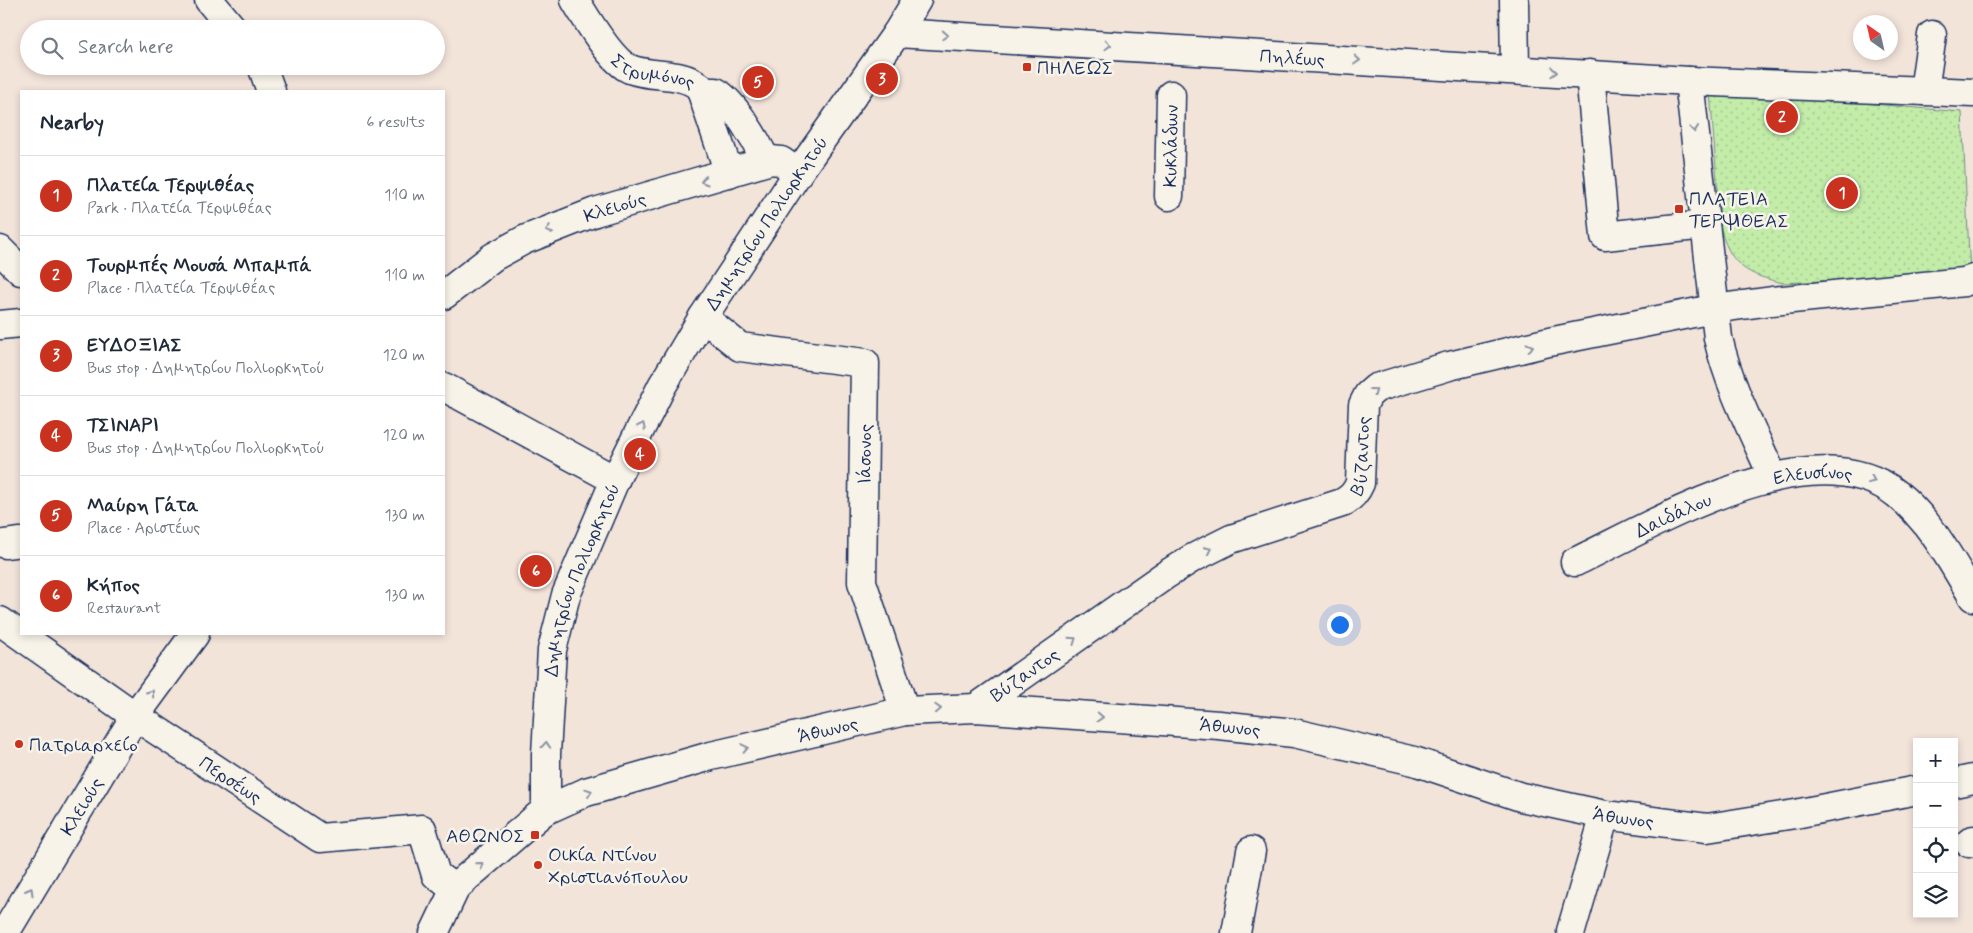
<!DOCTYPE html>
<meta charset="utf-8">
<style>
:root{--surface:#fff;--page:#f2f2f3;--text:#1f2937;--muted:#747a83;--line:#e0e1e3;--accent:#c8321e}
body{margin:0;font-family:Mynerve,sans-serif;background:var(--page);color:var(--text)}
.controls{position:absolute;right:15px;bottom:15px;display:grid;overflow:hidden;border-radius:0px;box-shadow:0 2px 8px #0003}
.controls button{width:45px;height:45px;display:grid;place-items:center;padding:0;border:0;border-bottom:1px solid var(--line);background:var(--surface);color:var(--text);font:25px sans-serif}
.compass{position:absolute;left:1853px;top:15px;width:45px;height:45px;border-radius:50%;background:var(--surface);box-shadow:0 2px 8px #0003;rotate:326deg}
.you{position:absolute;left:1339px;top:624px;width:18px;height:18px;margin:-12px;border:4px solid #fff;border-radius:50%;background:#1a73e8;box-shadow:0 0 0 8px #1a73e833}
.badge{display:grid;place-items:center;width:32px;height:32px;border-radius:50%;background:var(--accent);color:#fff;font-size:16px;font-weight:700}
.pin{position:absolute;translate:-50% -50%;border:2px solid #fff;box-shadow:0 1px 5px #0006}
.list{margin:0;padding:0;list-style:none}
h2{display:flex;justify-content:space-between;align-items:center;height:65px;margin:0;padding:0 20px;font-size:21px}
h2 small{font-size:16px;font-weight:400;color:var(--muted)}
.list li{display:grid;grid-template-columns:32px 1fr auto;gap:15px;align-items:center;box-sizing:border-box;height:80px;padding:0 20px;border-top:1px solid var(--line)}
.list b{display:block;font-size:19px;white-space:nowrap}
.list p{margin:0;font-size:16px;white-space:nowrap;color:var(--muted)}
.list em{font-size:16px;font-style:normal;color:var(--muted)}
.icon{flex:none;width:28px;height:28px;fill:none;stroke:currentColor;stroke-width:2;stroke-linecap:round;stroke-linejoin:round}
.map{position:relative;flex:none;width:1973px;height:933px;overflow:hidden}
.search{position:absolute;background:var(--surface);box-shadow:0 2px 8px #0003;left:20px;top:20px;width:425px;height:55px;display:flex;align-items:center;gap:12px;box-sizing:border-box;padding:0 18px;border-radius:28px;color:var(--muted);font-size:19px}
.panel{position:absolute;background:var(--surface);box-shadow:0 2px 8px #0003;left:20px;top:90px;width:425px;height:545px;border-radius:0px}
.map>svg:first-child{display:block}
</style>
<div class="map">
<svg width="1973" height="933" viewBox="0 0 1973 933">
<defs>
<pattern id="park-dots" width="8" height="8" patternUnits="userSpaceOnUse" patternTransform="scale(1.25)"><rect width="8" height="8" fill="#c2eca8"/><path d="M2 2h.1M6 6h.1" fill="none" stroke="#a6cb93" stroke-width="1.8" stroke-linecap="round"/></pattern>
</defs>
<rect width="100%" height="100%" fill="#f3e4da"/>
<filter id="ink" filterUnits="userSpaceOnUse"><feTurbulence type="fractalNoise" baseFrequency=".02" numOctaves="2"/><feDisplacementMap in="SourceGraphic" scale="10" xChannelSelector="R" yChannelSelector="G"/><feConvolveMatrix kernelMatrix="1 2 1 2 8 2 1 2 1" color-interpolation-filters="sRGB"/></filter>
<g filter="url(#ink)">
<path fill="url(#park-dots)" stroke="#6e8e83" d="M 1710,92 L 1862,103 L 1962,112 L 1970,273 L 1783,283 C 1748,275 1732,267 1721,231 Z"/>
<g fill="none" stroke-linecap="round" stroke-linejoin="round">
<g stroke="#1b2f5e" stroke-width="31">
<g id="minor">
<path d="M 209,0 L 233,29"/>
<path id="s1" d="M 575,0 C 586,18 611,61 630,69 C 653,78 681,71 700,87 L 729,173"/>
<path d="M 1514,0 L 1515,70"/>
<path id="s2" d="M 897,33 L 1689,81 L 1973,93"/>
<path d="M 262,66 L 271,91"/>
<path d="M 1590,74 L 1605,236 L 1705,225"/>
<path d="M 1689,81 L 1718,338 C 1729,386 1753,432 1773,477"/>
<path d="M 1924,91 L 1932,35"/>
<path d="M 703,92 L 716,92 C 734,102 757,142 766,161"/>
<path id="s3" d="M 1169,196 L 1171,95"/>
<path d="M 0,250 L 21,271"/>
<path id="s4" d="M 444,295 L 493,257 L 524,240 L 595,212 L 771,160 L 781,161 L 798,173"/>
<path d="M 703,317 L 740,347 L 865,363 L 862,582 L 905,711"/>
<path d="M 0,325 L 21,323"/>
<path d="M 444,387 L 615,480"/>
<path d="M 5,544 L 21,542"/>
<path id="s5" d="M 1575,562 C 1657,523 1813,428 1897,494 C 1930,520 1952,562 1973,597"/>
<path id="s6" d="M 0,621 L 135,716 L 320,838 L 422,829 L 436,875 L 455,889"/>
<path id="s7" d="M 976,708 L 1164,576 L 1191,559 L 1231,539 L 1342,503 C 1351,498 1356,493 1360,483 L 1363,405 L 1368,395 L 1376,388 L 1449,366 L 1549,342 L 1713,309 L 1772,301 L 1964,282 L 1973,279"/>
<path d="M 1954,783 L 1973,779"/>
<path id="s8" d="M 544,811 L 586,792 L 711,756 L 905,711 L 976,708 L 1219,725 L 1294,733 L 1414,761 L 1521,797 L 1605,815 L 1707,828 L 1795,814 L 1917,790"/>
<path d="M 1969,843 L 1973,840"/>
<path d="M 1571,931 L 1605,815"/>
<path id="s9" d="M 5,933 L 135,716 L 195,634"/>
<path id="s10" d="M 434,933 L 455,889 L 466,878 L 544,811 L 546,802 L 546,754 L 552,650 L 566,595 L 615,480 L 662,386 L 703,317 L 798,173 L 897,33 L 917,0"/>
<path d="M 1236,933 L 1251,851"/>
</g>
</g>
<use href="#minor" stroke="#f7f3e8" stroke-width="28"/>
</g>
<defs><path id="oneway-chevron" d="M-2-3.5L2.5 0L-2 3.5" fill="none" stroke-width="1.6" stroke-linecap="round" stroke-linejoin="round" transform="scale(1.25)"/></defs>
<g stroke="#8991a3">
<use href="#oneway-chevron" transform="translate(945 35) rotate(3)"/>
<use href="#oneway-chevron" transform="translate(1108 45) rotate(3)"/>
<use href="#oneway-chevron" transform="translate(1357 60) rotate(3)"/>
<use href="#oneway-chevron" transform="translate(1554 72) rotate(3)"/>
<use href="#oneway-chevron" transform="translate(1694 129) rotate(84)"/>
<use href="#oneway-chevron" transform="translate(704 181) rotate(164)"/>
<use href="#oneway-chevron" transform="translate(549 230) rotate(159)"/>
<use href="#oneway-chevron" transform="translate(1530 347) rotate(-14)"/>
<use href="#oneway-chevron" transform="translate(1374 391) rotate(-36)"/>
<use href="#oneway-chevron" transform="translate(642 426) rotate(-64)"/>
<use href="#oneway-chevron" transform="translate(1872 480) rotate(22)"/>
<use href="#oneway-chevron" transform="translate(1208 550) rotate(-26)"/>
<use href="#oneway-chevron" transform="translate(1073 640) rotate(-35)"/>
<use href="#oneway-chevron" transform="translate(151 693) rotate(-55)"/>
<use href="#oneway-chevron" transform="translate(938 709) rotate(-3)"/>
<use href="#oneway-chevron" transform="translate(1100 717) rotate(3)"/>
<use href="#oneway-chevron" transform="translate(546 745) rotate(-86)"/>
<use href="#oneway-chevron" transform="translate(745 748) rotate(-13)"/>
<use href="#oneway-chevron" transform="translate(589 792) rotate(-19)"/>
<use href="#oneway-chevron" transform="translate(480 865) rotate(-40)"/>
<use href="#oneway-chevron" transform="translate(30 891) rotate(-60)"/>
</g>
</g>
<g fill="#c8321e" stroke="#f7f3e8" stroke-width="2">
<rect x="1022" y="62" width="10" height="10" rx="2.5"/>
<rect x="1674" y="204" width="10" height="10" rx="2.5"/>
<circle cx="19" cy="744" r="5"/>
<rect x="530" y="830" width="10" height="10" rx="2.5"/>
<circle cx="538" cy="865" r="5"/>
</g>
<g text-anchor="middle" stroke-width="5" stroke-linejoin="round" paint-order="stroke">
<g font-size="19" fill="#1b2f5e" stroke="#f7f3e8">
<text dy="7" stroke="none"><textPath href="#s2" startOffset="396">Πηλέως</textPath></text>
<text dy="7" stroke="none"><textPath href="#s1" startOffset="112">Στρυμόνος</textPath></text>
<text dy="7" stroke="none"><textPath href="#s3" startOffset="50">Κυκλάδων</textPath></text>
<text dy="7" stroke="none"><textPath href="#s4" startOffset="194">Κλειούς</textPath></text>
<text dy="7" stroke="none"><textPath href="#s10" startOffset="809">Δημητρίου Πολιορκητού</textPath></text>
<text dy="7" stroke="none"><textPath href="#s7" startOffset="478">Βύζαντος</textPath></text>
<text transform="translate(864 454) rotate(-89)" y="7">Ιάσονος</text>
<text dy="7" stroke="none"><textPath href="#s5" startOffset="256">Ελευσίνος</textPath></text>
<text dy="7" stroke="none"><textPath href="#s5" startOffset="109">Δαιδάλου</textPath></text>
<text dy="7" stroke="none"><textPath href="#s10" startOffset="404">Δημητρίου Πολιορκητού</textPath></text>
<text dy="7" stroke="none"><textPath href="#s7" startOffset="59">Βύζαντος</textPath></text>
<text dy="7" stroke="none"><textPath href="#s8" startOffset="701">Άθωνος</textPath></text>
<text dy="7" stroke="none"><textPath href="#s8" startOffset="296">Άθωνος</textPath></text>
<text dy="7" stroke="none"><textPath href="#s6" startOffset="280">Περσέως</textPath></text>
<text dy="7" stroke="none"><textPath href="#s9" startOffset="148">Κλειούς</textPath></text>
<text dy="7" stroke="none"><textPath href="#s8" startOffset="1106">Άθωνος</textPath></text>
</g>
<g font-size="19" fill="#1b2f5e" stroke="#f7f3e8" text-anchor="start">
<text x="1037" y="74">ΠΗΛΕΩΣ</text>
<text x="1689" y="205">ΠΛΑΤΕΙΑ<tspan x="1689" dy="22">ΤΕΡΨΙΘΕΑΣ</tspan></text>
<text x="29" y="751">Πατριαρχείο</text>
<text x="525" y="842" text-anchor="end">ΑΘΩΝΟΣ</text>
<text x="548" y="861">Οικία Ντίνου<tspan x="548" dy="22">Χριστιανόπουλου</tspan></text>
</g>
</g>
</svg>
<div class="controls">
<button>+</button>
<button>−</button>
<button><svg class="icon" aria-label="locate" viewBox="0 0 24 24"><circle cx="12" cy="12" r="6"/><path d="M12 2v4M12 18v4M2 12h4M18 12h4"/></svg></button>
<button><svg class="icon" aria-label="layers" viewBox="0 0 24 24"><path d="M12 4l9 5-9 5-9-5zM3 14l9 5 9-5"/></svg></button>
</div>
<svg class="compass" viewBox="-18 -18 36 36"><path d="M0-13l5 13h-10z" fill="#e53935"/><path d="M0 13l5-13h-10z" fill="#747a83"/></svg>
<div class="you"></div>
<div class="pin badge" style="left:1842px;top:193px">1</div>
<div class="pin badge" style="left:1782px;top:117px">2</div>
<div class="pin badge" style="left:882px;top:79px">3</div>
<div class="pin badge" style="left:640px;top:454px">4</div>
<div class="pin badge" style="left:758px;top:82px">5</div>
<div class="pin badge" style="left:536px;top:571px">6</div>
<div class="search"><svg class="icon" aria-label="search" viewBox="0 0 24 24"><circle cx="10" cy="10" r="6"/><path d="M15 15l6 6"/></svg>Search here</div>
<section class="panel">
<h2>Nearby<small>6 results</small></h2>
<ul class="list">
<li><span class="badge">1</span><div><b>Πλατεία Τερψιθέας</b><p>Park · Πλατεία Τερψιθέας</p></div><em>110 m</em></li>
<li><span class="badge">2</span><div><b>Τουρμπές Μουσά Μπαμπά</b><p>Place · Πλατεία Τερψιθέας</p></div><em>110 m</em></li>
<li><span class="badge">3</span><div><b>ΕΥΔΟΞΙΑΣ</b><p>Bus stop · Δημητρίου Πολιορκητού</p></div><em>120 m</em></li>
<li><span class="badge">4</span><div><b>ΤΣΙΝΑΡΙ</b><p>Bus stop · Δημητρίου Πολιορκητού</p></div><em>120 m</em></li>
<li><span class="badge">5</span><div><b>Μαύρη Γάτα</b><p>Place · Αριστέως</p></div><em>130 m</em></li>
<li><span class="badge">6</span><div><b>Κήπος</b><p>Restaurant</p></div><em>130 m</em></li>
</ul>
</section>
</div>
